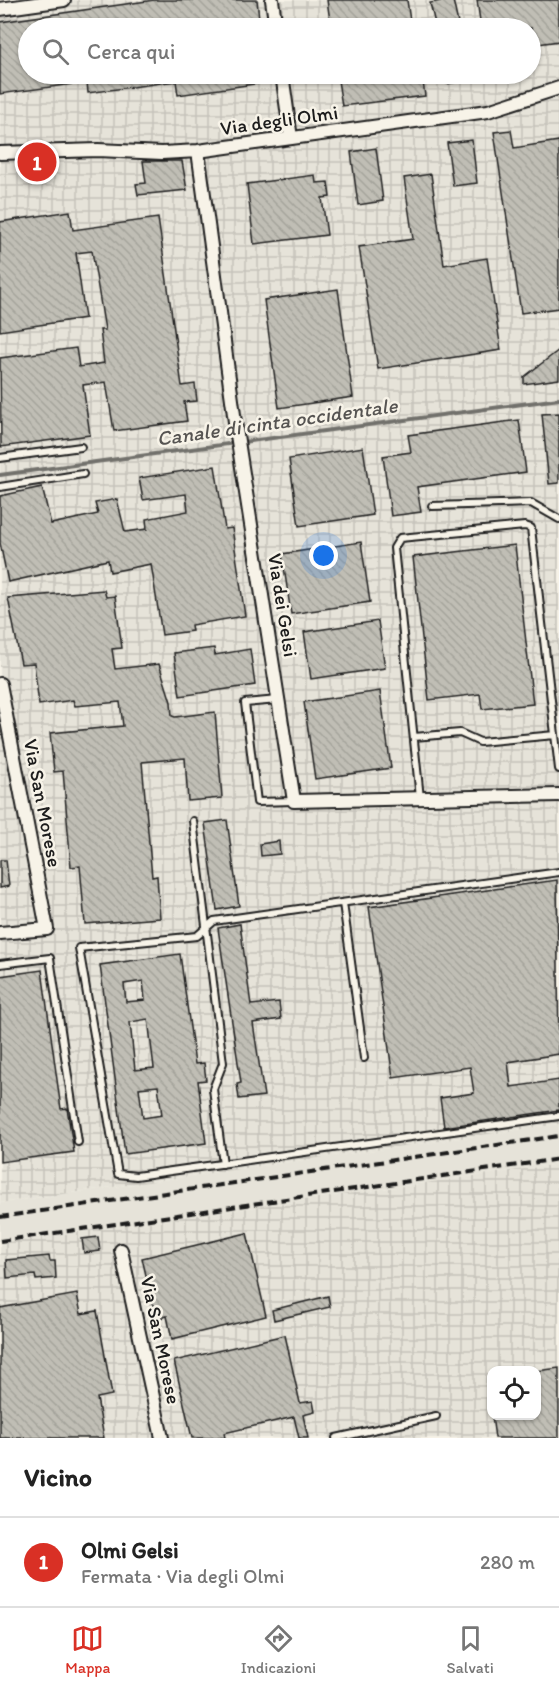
<!DOCTYPE html>
<html lang="it">
<meta charset="utf-8">
<style>
:root{--surface:#fff;--page:#f2f2f2;--text:#222;--muted:#767676;--line:#e0e0e0;--accent:#d93025}
body{margin:0;font-family:Itim,sans-serif;background:var(--page);color:var(--text)}
.controls{position:absolute;right:18px;bottom:18px;display:grid;overflow:hidden;border-radius:12px;box-shadow:0 2px 4px #0004}
.controls button{width:54px;height:54px;display:grid;place-items:center;padding:0;border:0;border-bottom:2px solid var(--line);background:var(--surface);color:var(--text);font:30px sans-serif}
.you{position:absolute;left:324px;top:556px;width:21px;height:21px;margin:-15px;border:4px solid #fff;border-radius:50%;background:#1a73e8;box-shadow:0 0 0 9px #1a73e833}
.badge{display:grid;place-items:center;width:39px;height:39px;border-radius:50%;background:var(--accent);color:#fff;font-size:20px;font-weight:700}
.pin{position:absolute;translate:-50% -50%;border:3px solid #fff;box-shadow:0 2px 6px #0006}
.list{margin:0;padding:0;list-style:none}
h2{display:flex;justify-content:space-between;align-items:center;height:78px;margin:0;padding:0 24px;font-size:26px}
h2 small{font-size:20px;font-weight:400;color:var(--muted)}
.list li{display:grid;grid-template-columns:39px 1fr auto;gap:18px;align-items:center;box-sizing:border-box;height:90px;padding:0 24px;border-top:2px solid var(--line)}
.list b{display:block;font-size:22px;white-space:nowrap}
.list p{margin:0;font-size:20px;white-space:nowrap;color:var(--muted)}
.list em{font-size:20px;font-style:normal;color:var(--muted)}
.icon{flex:none;width:33px;height:33px;fill:none;stroke:currentColor;stroke-width:2;stroke-linecap:round;stroke-linejoin:round}
.map{position:relative;flex:none;width:559px;height:1438px;overflow:hidden}
.search{position:absolute;background:var(--surface);box-shadow:0 2px 4px #0004;left:18px;right:18px;top:18px;height:66px;display:flex;align-items:center;gap:15px;box-sizing:border-box;padding:0 21px;border-radius:33px;color:var(--muted);font-size:22px}
.sheet{height:168px;background:var(--surface)}
nav{display:flex;justify-content:space-around;align-items:center;box-sizing:border-box;height:84px;border-top:2px solid var(--line);background:var(--surface);font-size:16px;color:var(--muted)}
nav a{display:grid;justify-items:center;gap:3px}
nav .on{color:var(--accent)}
.map>svg:first-child{display:block}
</style>
<div class="map">
<svg width="559" height="1438" viewBox="0 0 559 1438">
<defs>
<pattern id="industrial-grid" width="8" height="8" patternUnits="userSpaceOnUse" patternTransform="scale(1.5)"><rect width="8" height="8" fill="#e6e3d9"/><path d="M0 4h8M4 0v8" fill="none" stroke="#c5c2ba"/></pattern>
<pattern id="building-back-hatch" width="6" height="6" patternUnits="userSpaceOnUse" patternTransform="scale(1.5)"><rect width="6" height="6" fill="#c0beb5"/><path d="M-1 5l2 2M0 0l6 6M5-1l2 2" fill="none" stroke="#a4a39b"/></pattern>
</defs>
<rect width="100%" height="100%" fill="#f7f3e8"/>
<filter id="ink" filterUnits="userSpaceOnUse"><feTurbulence type="fractalNoise" baseFrequency=".0167" numOctaves="2"/><feDisplacementMap in="SourceGraphic" scale="12" xChannelSelector="R" yChannelSelector="G"/><feConvolveMatrix kernelMatrix="1 2 1 2 8 2 1 2 1" color-interpolation-filters="sRGB"/></filter>
<g filter="url(#ink)">
<path fill="#e6e3d9" d="M 559,1124 L 559,1164 L 0,1243 L 0,1203 Z"/>
<path fill="url(#industrial-grid)" fill-rule="evenodd" d="M 0,0 L 559,0 L 559,1124 L 0,1203 ZM 28,28 L 530,28 L 530,74 L 28,74 Z
M 559,1164 L 559,1438 L 0,1438 L 0,1243 ZM 492,1370 L 536,1370 L 536,1416 L 492,1416 Z"/>
<g fill="none" stroke-linecap="round" stroke-linejoin="round">
<path stroke="#72716c" stroke-width="4" d="M 0,475 L 559,399"/>
</g>
<path fill="url(#building-back-hatch)" stroke="#1c1c1c" stroke-width="1.5" fill-rule="evenodd" d="M 154,0 L 257,0 L 260,28 L 28,28 L 28,74 L 267,74 L 268,82 L 178,95 L 176,81 L 88,93 L 87,82 L 0,94 L 0,22 Z
M 327,0 L 407,0 L 411,28 L 331,28 Z
M 446,0 L 453,0 L 459,28 L 436,28 L 430,3 Z
M 477,0 L 559,0 L 559,41 L 531,45 L 531,28 L 481,28 Z
M 337,74 L 422,74 L 425,96 L 342,106 Z
M 445,74 L 479,74 L 479,78 L 447,84 Z
M 511,130 L 514,148 L 559,141 L 559,308 L 521,313 L 494,132 Z
M 472,140 L 477,183 L 453,186 L 447,143 Z
M 376,148 L 383,201 L 358,205 L 351,152 Z
M 143,161 L 182,161 L 187,190 L 138,195 L 136,184 L 146,183 Z
M 431,174 L 444,265 L 487,258 L 501,350 L 378,369 L 359,247 L 413,239 L 404,178 Z
M 315,175 L 316,183 L 328,182 L 330,197 L 322,198 L 327,235 L 254,244 L 247,184 Z
M 70,211 L 73,230 L 158,218 L 182,386 L 195,384 L 197,401 L 184,402 L 187,421 L 114,431 L 106,382 L 83,385 L 90,435 L 1,447 L 0,358 L 76,348 L 79,367 L 104,363 L 100,330 L 105,330 L 92,251 L 76,253 L 85,318 L 0,331 L 0,222 Z
M 338,289 L 353,397 L 279,408 L 264,300 Z
M 559,350 L 559,379 L 524,384 L 524,377 Z
M 559,413 L 559,483 L 549,484 L 542,414 Z
M 519,420 L 526,472 L 417,487 L 421,512 L 391,516 L 383,456 L 411,452 L 408,435 Z
M 363,447 L 373,515 L 299,526 L 289,459 Z
M 215,466 L 225,529 L 232,528 L 245,616 L 191,625 L 192,631 L 162,635 L 151,564 L 110,572 L 108,560 L 8,582 L 0,543 L 0,496 L 42,487 L 51,524 L 98,514 L 95,503 L 117,499 L 125,532 L 147,529 L 146,519 L 188,511 L 186,494 L 143,500 L 139,478 Z
M 361,542 L 370,602 L 291,614 L 282,554 Z
M 515,545 L 533,704 L 482,709 L 480,694 L 429,700 L 413,557 Z
M 104,590 L 106,597 L 115,596 L 122,648 L 112,649 L 115,669 L 159,664 L 171,702 L 172,716 L 175,717 L 215,712 L 222,798 L 188,801 L 185,758 L 142,762 L 152,877 L 157,876 L 160,918 L 85,924 L 80,866 L 71,867 L 63,771 L 54,772 L 50,733 L 123,726 L 120,702 L 75,706 L 73,700 L 39,705 L 34,663 L 21,664 L 8,598 Z
M 378,621 L 385,668 L 311,679 L 304,632 Z
M 214,648 L 215,655 L 250,649 L 255,685 L 180,696 L 174,653 Z
M 380,691 L 391,768 L 315,779 L 304,702 Z
M 227,820 L 239,906 L 217,910 L 205,823 Z
M 279,841 L 280,854 L 261,856 L 260,844 Z
M 0,860 L 6,860 L 9,886 L 0,888 Z
M 557,880 L 559,1054 L 508,1062 L 511,1087 L 559,1080 L 559,1110 L 444,1127 L 440,1098 L 474,1093 L 470,1067 L 393,1078 L 369,907 Z
M 240,924 L 251,1005 L 279,1002 L 281,1019 L 253,1023 L 264,1096 L 239,1099 L 237,1084 L 241,1083 L 218,928 Z
M 180,954 L 195,1064 L 204,1063 L 206,1080 L 198,1081 L 206,1143 L 125,1154 L 100,965 ZM 143,981 L 145,1000 L 126,1002 L 124,984 ZM 148,1019 L 154,1068 L 135,1070 L 130,1022 ZM 158,1086 L 162,1115 L 143,1118 L 139,1088 Z
M 42,970 L 61,1109 L 67,1108 L 74,1152 L 0,1162 L 0,976 Z
M 247,1233 L 266,1316 L 172,1339 L 167,1316 L 156,1319 L 142,1258 Z
M 98,1237 L 100,1251 L 84,1253 L 82,1239 Z
M 49,1256 L 50,1261 L 55,1261 L 56,1278 L 36,1280 L 35,1275 L 7,1278 L 6,1260 Z
M 77,1294 L 81,1314 L 97,1311 L 112,1395 L 97,1398 L 104,1438 L 0,1438 L 0,1308 Z
M 328,1296 L 330,1307 L 274,1320 L 272,1310 Z
M 285,1335 L 300,1403 L 313,1401 L 315,1412 L 303,1415 L 308,1438 L 299,1438 L 294,1417 L 224,1433 L 225,1438 L 192,1438 L 174,1361 Z
M 559,1368 L 559,1438 L 495,1438 L 492,1416 L 537,1416 L 537,1371 Z"/>
<g fill="none" stroke-linecap="round" stroke-linejoin="round">
<g stroke="#1c1c1c" stroke-width="10">
<path id="service" d="M 0,458 L 81,447
M 0,487 L 83,474
M 432,506 L 531,503 L 559,519
M 278,700 L 245,703 L 257,802 L 294,801
M 414,737 L 460,733 L 480,742 L 555,735
M 420,798 L 394,548 L 400,538 L 525,526 L 531,528 L 559,769
M 193,821 L 223,1063 L 213,1089 L 223,1164
M 559,872 L 214,921 L 197,936 L 79,948 L 118,1174 L 136,1176 L 559,1116
M 343,903 L 364,1058
M 0,964 L 50,958 L 78,1142
M 336,1438 L 436,1416"/>
</g>
<g stroke="#1c1c1c" stroke-width="16">
<path id="minor" d="M 272,0 L 276,28
M 0,9 L 64,0
M 282,74 L 291,138
M 198,151 L 235,422 L 294,801 L 559,795
M 0,153 L 98,150 L 162,153 L 198,151 L 488,111 L 559,88
M 0,684 L 47,929 L 0,933
M 121,1250 L 162,1438"/>
</g>
<use href="#service" stroke="#f7f3e8" stroke-width="6"/>
<use href="#minor" stroke="#f7f3e8" stroke-width="12"/>
<path stroke="#1c1c1c" stroke-width="4" stroke-dasharray="9 4.5" stroke-linecap="butt" d="M 0,1217 L 559,1136
M 0,1241 L 559,1159"/>
</g>
</g>
<g text-anchor="middle" stroke-width="5" stroke-linejoin="round" paint-order="stroke">
<g font-size="20" fill="#1c1c1c" stroke="#f7f3e8">
<text transform="translate(279 120) rotate(-8)" y="7">Via degli Olmi</text>
<text transform="translate(283 605) rotate(81)" y="7">Via dei Gelsi</text>
<text transform="translate(43 803) rotate(79)" y="7">Via San Morese</text>
<text transform="translate(161 1340) rotate(78)" y="7">Via San Morese</text>
</g>
<g font-size="21" font-style="italic" fill="#565452" stroke="#f7f3e8">
<text transform="translate(277 422) rotate(-8)" y="7">Canale di cinta occidentale</text>
</g>
</g>
</svg>
<div class="controls">
<button><svg class="icon" aria-label="locate" viewBox="0 0 24 24"><circle cx="12" cy="12" r="6"/><path d="M12 2v4M12 18v4M2 12h4M18 12h4"/></svg></button>
</div>
<div class="you"></div>
<div class="pin badge" style="left:37px;top:162px">1</div>
<div class="search"><svg class="icon" aria-label="search" viewBox="0 0 24 24"><circle cx="10" cy="10" r="6"/><path d="M15 15l6 6"/></svg>Cerca qui</div>
</div>
<section class="sheet">
<h2>Vicino<small></small></h2>
<ul class="list">
<li><span class="badge">1</span><div><b>Olmi Gelsi</b><p>Fermata · Via degli Olmi</p></div><em>280 m</em></li>
</ul>
</section>
<nav>
<a class="on"><svg class="icon" aria-label="map" viewBox="0 0 24 24"><path d="M3 6l6-2 6 2 6-2v14l-6 2-6-2-6 2zM9 4v14M15 6v14"/></svg>Mappa</a>
<a><svg class="icon" aria-label="directions" viewBox="0 0 24 24"><path d="M12 3l9 9-9 9-9-9zM9 14v-3h6M13 9l2 2-2 2"/></svg>Indicazioni</a>
<a><svg class="icon" aria-label="saved" viewBox="0 0 24 24"><path d="M7 4h10v16l-5-4-5 4z"/></svg>Salvati</a>
</nav>
